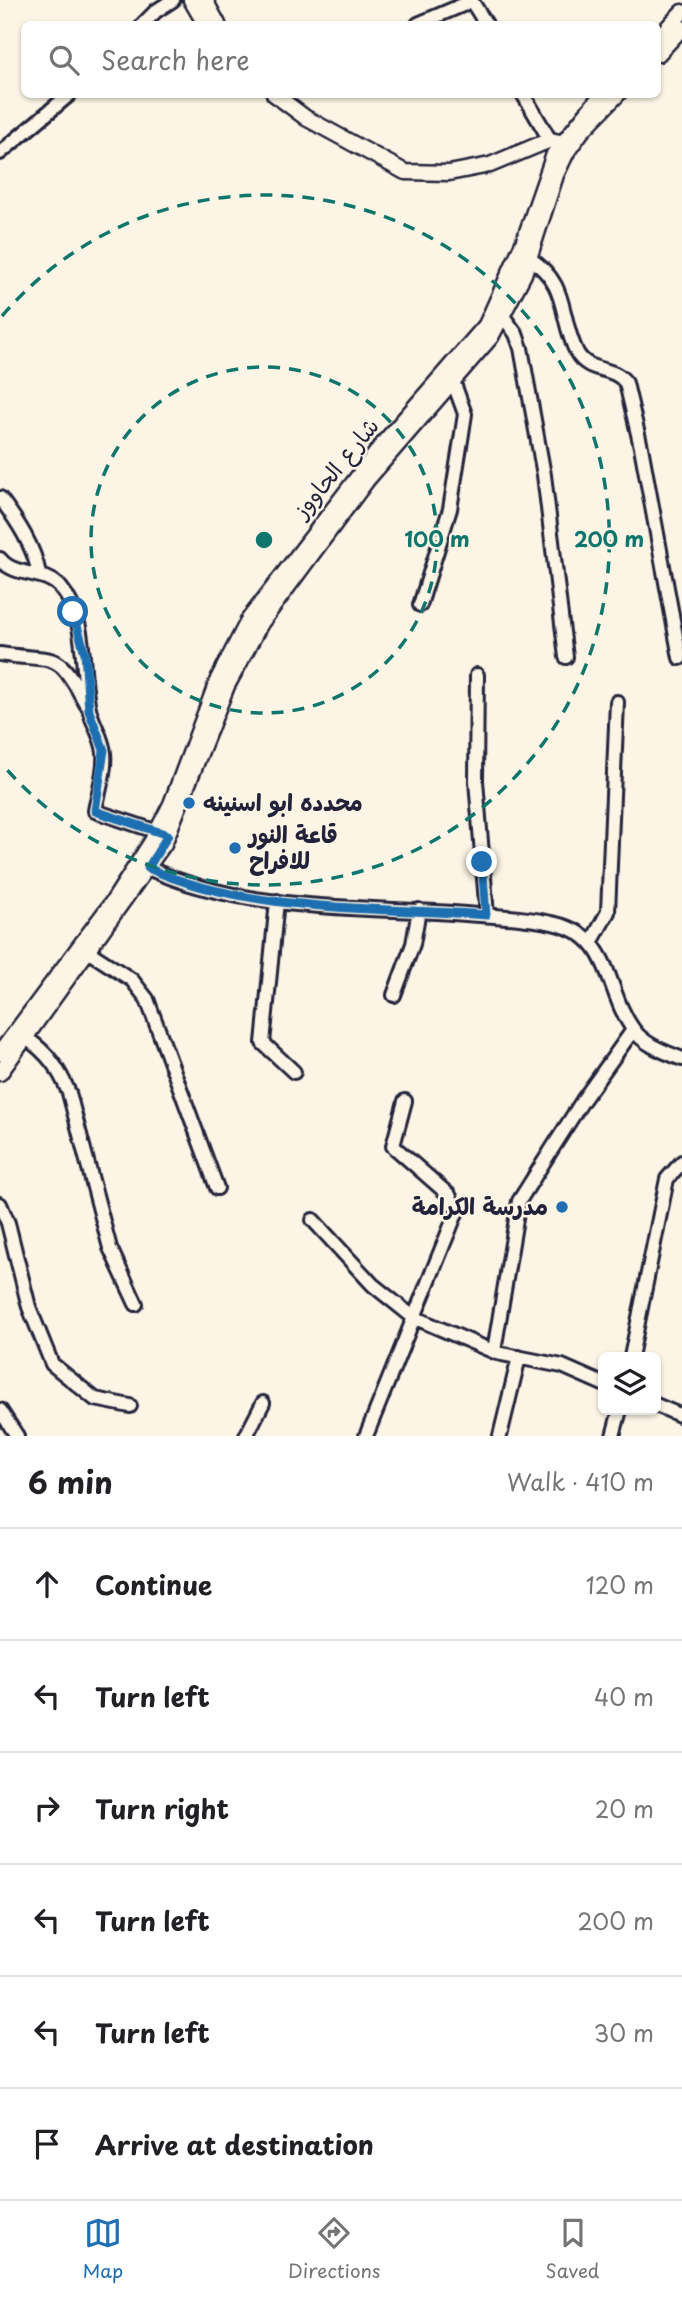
<!DOCTYPE html>
<meta charset="utf-8">
<style>
:root{--surface:#fff;--page:#f6f6f6;--text:#202124;--muted:#757577;--line:#e0e0e0;--accent:#1f6fb2}
body{margin:0;font-family:"Playpen Sans","Playpen Sans Arabic",sans-serif;background:var(--page);color:var(--text)}
.controls{position:absolute;right:21px;bottom:21px;display:grid;overflow:hidden;border-radius:10px;box-shadow:0 2px 5px #0004}
.controls button{width:63px;height:63px;display:grid;place-items:center;padding:0;border:0;border-bottom:2px solid var(--line);background:var(--surface);color:var(--text);font:35px sans-serif}
.stop{position:absolute;width:21px;height:21px;margin:-16px;border:5px solid #1f6fb2;border-radius:50%;background:#fff}
.stop.end{background:#1f6fb2;border-color:#fff;box-shadow:0 2px 7px #0008}
.list{margin:0;padding:0;list-style:none}
h2{display:flex;justify-content:space-between;align-items:center;height:91px;margin:0;padding:0 28px;font-size:30px}
h2 small{font-size:23px;font-weight:400;color:var(--muted)}
.list li{display:grid;grid-template-columns:46px 1fr auto;gap:21px;align-items:center;box-sizing:border-box;height:112px;padding:0 28px;border-top:2px solid var(--line)}
.list b{display:block;font-size:26px;white-space:nowrap}
.list em{font-size:23px;font-style:normal;color:var(--muted)}
.icon{flex:none;width:38px;height:38px;fill:none;stroke:currentColor;stroke-width:2;stroke-linecap:round;stroke-linejoin:round}
.map{position:relative;flex:none;width:682px;height:1436px;overflow:hidden}
.search{position:absolute;background:var(--surface);box-shadow:0 2px 5px #0004;left:21px;right:21px;top:21px;height:77px;display:flex;align-items:center;gap:18px;box-sizing:border-box;padding:0 24px;border-radius:10px;color:var(--muted);font-size:26px}
.sheet{height:763px;background:var(--surface)}
nav{display:flex;justify-content:space-around;align-items:center;box-sizing:border-box;height:98px;border-top:2px solid var(--line);background:var(--surface);font-size:19px;color:var(--muted)}
nav a{display:grid;justify-items:center;gap:4px}
nav .on{color:var(--accent)}
.map>svg:first-child{display:block}
</style>
<div class="map">
<svg width="682" height="1436" viewBox="0 0 682 1436">
<rect width="100%" height="100%" fill="#fcf5e5"/>
<filter id="ink" filterUnits="userSpaceOnUse"><feTurbulence type="fractalNoise" baseFrequency=".0143" numOctaves="2"/><feDisplacementMap in="SourceGraphic" scale="14" xChannelSelector="R" yChannelSelector="G"/><feConvolveMatrix kernelMatrix="1 2 1 2 8 2 1 2 1" color-interpolation-filters="sRGB"/></filter>
<g filter="url(#ink)">
<g fill="none" stroke-linecap="round" stroke-linejoin="round">
<g stroke="#22223b" stroke-width="18">
<path id="minor" d="M 471,0 L 486,24
M 143,24 L 156,11 L 173,0
M 418,24 L 472,1
M 523,94 L 550,140
M 0,153 L 70,94
M 529,258 C 570,285 558,315 577,353 C 589,374 613,365 626,383 L 641,447 L 680,658
M 503,316 L 516,334 L 521,348 L 544,475 L 566,657
M 0,498 C 17,521 34,546 39,574
M 0,559 C 15,578 45,569 61,588 C 90,623 79,673 90,712 C 94,726 103,739 104,753 C 106,772 98,792 95,811 L 164,834
M 420,605 L 450,509 L 461,440 L 465,414 L 453,381
M 0,654 C 57,663 56,647 86,704
M 477,675 L 476,781 L 487,915
M 148,868 C 246,913 360,906 466,914 C 495,916 527,917 556,924 C 613,937 605,991 633,1029 C 644,1045 665,1052 682,1059
M 277,901 L 263,1043 L 294,1072
M 592,941 L 608,912 L 617,702
M 89,952 L 132,980 L 147,999 L 217,1188
M 394,995 L 413,944 L 419,910
M 26,1038 C 48,1053 59,1069 69,1093 L 110,1248 L 136,1304
M 0,1204 L 8,1223 L 29,1307 L 52,1364 L 95,1399 L 130,1406
M 313,1220 L 373,1285 L 413,1317 L 497,1353 L 562,1366 L 603,1384
M 494,1351 L 519,1201 L 583,1100 L 633,1030
M 631,1357 L 667,1179 L 682,1162
M 656,1405 L 682,1416
M 0,1410 L 17,1436
M 246,1436 L 263,1403
M 366,1436 L 457,1211 L 449,1195 L 393,1146 L 405,1101
M 500,1436 L 519,1357
M 613,1436 L 620,1410"/>
</g>
<g stroke="#22223b" stroke-width="19">
<path id="major" d="M 191,0 L 205,24
M 205,0 L 218,24
M 658,38 L 682,12
M 658,54 L 682,28
M 274,94 L 306,118 L 405,172 L 449,173 L 490,165 L 550,140 L 570,144
M 0,1053 L 114,900 L 152,841 L 171,804 L 218,679 L 249,619 L 386,440 L 486,325 L 523,243 L 554,154 L 602,94
M 0,1073 L 164,844 L 227,686 L 261,623 L 367,480 L 491,337 L 524,274 L 556,175 L 567,152 L 582,131 L 618,94"/>
</g>
<use href="#minor" stroke="#fcf5e5" stroke-width="12"/>
<use href="#major" stroke="#fcf5e5" stroke-width="14"/>
</g>
</g>
<g fill="none" stroke-linecap="round" stroke-linejoin="round" filter="url(#ink)">
<path stroke="#1f6fb2" stroke-width="9" d="M 73,612 L 85,653 L 89,711 L 104,750 L 95,811 L 168,835 L 148,868 C 248,913 377,907 486,915 L 482,862"/>
</g>
<g fill="none" stroke="#0f766e" stroke-width="3.5" stroke-dasharray="12 9">
<circle cx="264" cy="540" r="173"/>
<path d="M2 316A345 345 0 1 1 2 764"/>
</g>
<g fill="#1f6fb2" stroke="#fcf5e5" stroke-width="2.5">
<circle cx="189" cy="803" r="7"/>
<circle cx="235" cy="848" r="7"/>
<circle cx="562" cy="1207" r="7"/>
</g>
<g text-anchor="middle" stroke-width="5" stroke-linejoin="round" paint-order="stroke">
<g font-size="23" fill="#22223b" stroke="#fcf5e5">
<text transform="translate(336 468) rotate(-51)" y="8">شارع الحاووز</text>
</g>
<g font-size="23" font-weight="bold" fill="#22223b" stroke="#fcf5e5" text-anchor="start">
<text x="203" y="811">محدده ابو اسنينه</text>
<text x="249" y="843">قاعة النور<tspan x="249" dy="26">للافراح</tspan></text>
<text x="548" y="1215" text-anchor="end">مدرسة الكرامة</text>
</g>
</g>
<circle cx="264" cy="540" r="10" fill="#0f766e" stroke="#fcf5e5" stroke-width="3.5"/>
<g font-size="21" text-anchor="middle" font-weight="bold" fill="#0f766e" stroke="#fcf5e5" stroke-width="5" stroke-linejoin="round" paint-order="stroke">
<text x="437" y="547">100 m</text>
<text x="609" y="547">200 m</text>
</g>
</svg>
<div class="controls">
<button><svg class="icon" aria-label="layers" viewBox="0 0 24 24"><path d="M12 4l9 5-9 5-9-5zM3 14l9 5 9-5"/></svg></button>
</div>
<div class="stop" style="left:73px;top:612px"></div>
<div class="stop end" style="left:482px;top:862px"></div>
<div class="search"><svg class="icon" aria-label="search" viewBox="0 0 24 24"><circle cx="10" cy="10" r="6"/><path d="M15 15l6 6"/></svg>Search here</div>
</div>
<section class="sheet">
<h2>6 min<small>Walk · 410 m</small></h2>
<ul class="list">
<li><svg class="icon" aria-label="ahead" viewBox="0 0 24 24"><path d="M12 20V5M6 11l6-6 6 6"/></svg><div><b>Continue</b></div><em>120 m</em></li>
<li><svg class="icon" aria-label="left" viewBox="0 0 24 24"><path d="M17 20v-9H6M10 6l-5 5 5 5"/></svg><div><b>Turn left</b></div><em>40 m</em></li>
<li><svg class="icon" aria-label="right" viewBox="0 0 24 24"><path d="M7 20v-9h11M14 6l5 5-5 5"/></svg><div><b>Turn right</b></div><em>20 m</em></li>
<li><svg class="icon" aria-label="left" viewBox="0 0 24 24"><path d="M17 20v-9H6M10 6l-5 5 5 5"/></svg><div><b>Turn left</b></div><em>200 m</em></li>
<li><svg class="icon" aria-label="left" viewBox="0 0 24 24"><path d="M17 20v-9H6M10 6l-5 5 5 5"/></svg><div><b>Turn left</b></div><em>30 m</em></li>
<li><svg class="icon" aria-label="arrive" viewBox="0 0 24 24"><path d="M6 21V4h12l-3 4 3 4H6"/></svg><div><b>Arrive at destination</b></div></li>
</ul>
</section>
<nav>
<a class="on"><svg class="icon" aria-label="map" viewBox="0 0 24 24"><path d="M3 6l6-2 6 2 6-2v14l-6 2-6-2-6 2zM9 4v14M15 6v14"/></svg>Map</a>
<a><svg class="icon" aria-label="directions" viewBox="0 0 24 24"><path d="M12 3l9 9-9 9-9-9zM9 14v-3h6M13 9l2 2-2 2"/></svg>Directions</a>
<a><svg class="icon" aria-label="saved" viewBox="0 0 24 24"><path d="M7 4h10v16l-5-4-5 4z"/></svg>Saved</a>
</nav>
